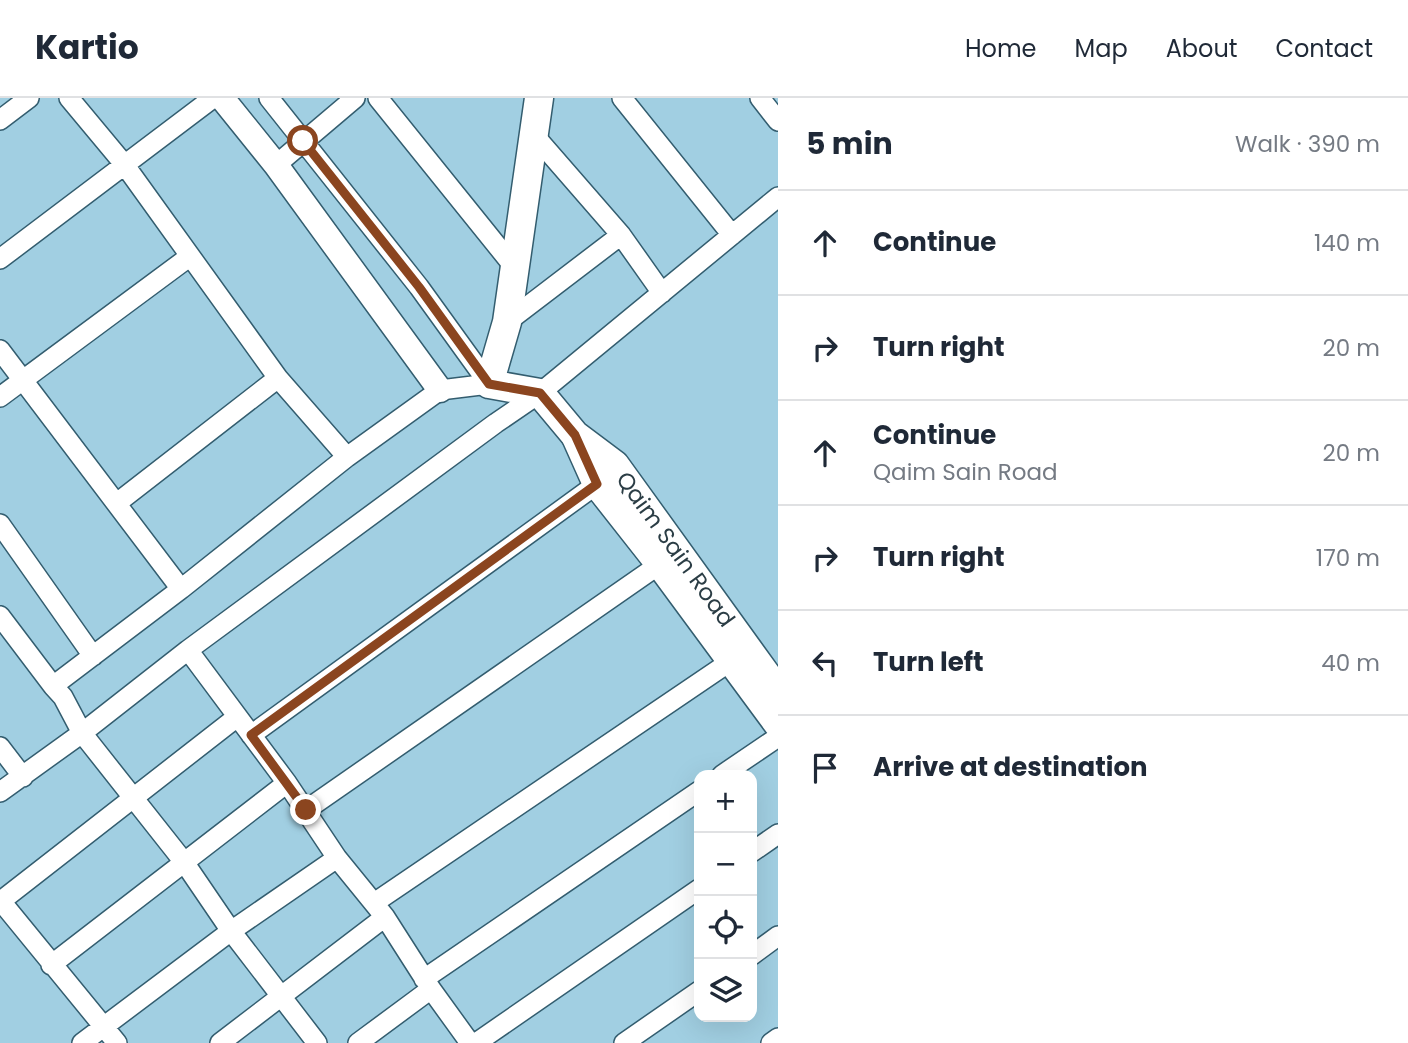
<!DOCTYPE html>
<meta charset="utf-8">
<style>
:root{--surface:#fff;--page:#f6f6f7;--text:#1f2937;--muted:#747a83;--line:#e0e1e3}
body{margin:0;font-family:Poppins,sans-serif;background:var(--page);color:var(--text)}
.controls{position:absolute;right:21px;bottom:21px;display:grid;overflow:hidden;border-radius:14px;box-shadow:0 7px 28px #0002}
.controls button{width:63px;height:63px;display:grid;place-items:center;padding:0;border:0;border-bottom:2px solid var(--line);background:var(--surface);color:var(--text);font:35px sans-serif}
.stop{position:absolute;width:21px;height:21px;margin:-16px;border:5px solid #8b451f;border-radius:50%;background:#fff}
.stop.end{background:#8b451f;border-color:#fff;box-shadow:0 2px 7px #0008}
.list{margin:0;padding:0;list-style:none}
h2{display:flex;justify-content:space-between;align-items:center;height:91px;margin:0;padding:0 28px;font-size:30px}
h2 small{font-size:23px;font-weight:400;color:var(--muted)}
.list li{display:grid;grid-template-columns:46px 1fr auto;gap:21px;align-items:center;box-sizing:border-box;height:105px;padding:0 28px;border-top:2px solid var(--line)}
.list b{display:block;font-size:26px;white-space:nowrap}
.list p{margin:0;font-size:23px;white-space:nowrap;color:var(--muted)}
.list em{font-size:23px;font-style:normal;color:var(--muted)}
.icon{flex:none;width:38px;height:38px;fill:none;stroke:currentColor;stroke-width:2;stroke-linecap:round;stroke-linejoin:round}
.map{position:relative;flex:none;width:778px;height:945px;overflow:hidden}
header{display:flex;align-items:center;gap:42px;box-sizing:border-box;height:98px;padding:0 35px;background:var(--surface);border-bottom:2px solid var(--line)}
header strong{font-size:33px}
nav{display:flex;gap:38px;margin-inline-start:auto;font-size:24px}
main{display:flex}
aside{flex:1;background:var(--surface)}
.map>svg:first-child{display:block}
</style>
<header>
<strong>Kartio</strong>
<nav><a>Home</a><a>Map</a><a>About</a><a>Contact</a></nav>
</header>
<main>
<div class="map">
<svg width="778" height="945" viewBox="0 0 778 945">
<rect width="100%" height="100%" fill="#a1cfe2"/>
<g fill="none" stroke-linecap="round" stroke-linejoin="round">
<g stroke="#335d6f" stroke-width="22">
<path id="minor" d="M 69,0 L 124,66 L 278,280 L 347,359
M 378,0 L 515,170
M 622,0 L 732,137
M 760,0 L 778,23
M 0,22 L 29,0
M 534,37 L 621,137 L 662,195
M 276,67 L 355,0
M 0,161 L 213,0
M 507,224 L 621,137
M 0,252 L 181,491
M 0,299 L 189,159
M 117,405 L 278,280
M 0,426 L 93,558
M 0,518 L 53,588 L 181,491 L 347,359 L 440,292 L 489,286 L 419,189 L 269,0
M 188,552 L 287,685 L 337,760 L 385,819 L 431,891 L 470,945
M 53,588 L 63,599 L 82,635 L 184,764 L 231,833 L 317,945
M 251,637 L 597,386
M 0,649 L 23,679
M 722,677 L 778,639
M 0,694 L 82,635 L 188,552 L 496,325 L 540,295 L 778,99
M 306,712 L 660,466
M 752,754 L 778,736
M 0,802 L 117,945
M 1,803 L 237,619
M 374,805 L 731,563
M 752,857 L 778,838
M 51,867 L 287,685
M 424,881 L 699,693
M 82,945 L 231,833 L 337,760
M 220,945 L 385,819
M 358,945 L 431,891
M 476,945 L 699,791
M 624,945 L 699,893
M 771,945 L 778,940"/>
</g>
<g stroke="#335d6f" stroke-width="27">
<path id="tertiary" d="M 222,0 L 276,67 L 440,292"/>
</g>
<g stroke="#335d6f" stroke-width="31">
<g id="secondary">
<path id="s1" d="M 539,0 L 507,224 L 489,286 L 540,295 L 575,337 L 615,367 L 778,593"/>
<path d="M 576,339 L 597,386 L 660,466 L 778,626"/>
</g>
</g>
<use href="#minor" stroke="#fff" stroke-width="19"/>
<use href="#tertiary" stroke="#fff" stroke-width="24"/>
<use href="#secondary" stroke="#fff" stroke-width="28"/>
</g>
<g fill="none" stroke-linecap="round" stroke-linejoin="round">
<path stroke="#8b451f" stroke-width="9" d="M 303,43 L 419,189 L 489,286 L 540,295 L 575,337 L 597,386 L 251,637 L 306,712"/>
</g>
<g text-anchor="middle" stroke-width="5" stroke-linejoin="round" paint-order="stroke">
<g font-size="23" fill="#2b3d45" stroke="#aedcf0">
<text dy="8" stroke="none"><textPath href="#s1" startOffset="551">Qaim Sain Road</textPath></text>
</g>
</g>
</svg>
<div class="controls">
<button>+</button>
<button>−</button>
<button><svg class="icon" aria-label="locate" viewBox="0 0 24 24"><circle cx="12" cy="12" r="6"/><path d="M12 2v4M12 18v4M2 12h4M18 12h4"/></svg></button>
<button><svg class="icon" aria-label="layers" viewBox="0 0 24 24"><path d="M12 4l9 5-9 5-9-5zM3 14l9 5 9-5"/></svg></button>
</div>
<div class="stop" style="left:303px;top:43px"></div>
<div class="stop end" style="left:306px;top:712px"></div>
</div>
<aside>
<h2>5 min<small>Walk · 390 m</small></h2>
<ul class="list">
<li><svg class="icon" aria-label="ahead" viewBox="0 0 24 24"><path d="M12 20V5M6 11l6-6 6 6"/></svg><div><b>Continue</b></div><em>140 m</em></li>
<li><svg class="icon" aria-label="right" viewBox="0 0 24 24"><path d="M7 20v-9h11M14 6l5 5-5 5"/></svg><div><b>Turn right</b></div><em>20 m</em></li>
<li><svg class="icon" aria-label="ahead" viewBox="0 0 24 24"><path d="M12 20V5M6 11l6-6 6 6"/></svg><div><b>Continue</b><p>Qaim Sain Road</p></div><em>20 m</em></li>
<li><svg class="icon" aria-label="right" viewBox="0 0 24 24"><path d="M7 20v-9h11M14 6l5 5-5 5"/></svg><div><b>Turn right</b></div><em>170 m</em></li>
<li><svg class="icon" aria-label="left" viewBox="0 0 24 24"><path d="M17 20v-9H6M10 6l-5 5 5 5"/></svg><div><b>Turn left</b></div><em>40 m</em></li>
<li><svg class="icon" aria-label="arrive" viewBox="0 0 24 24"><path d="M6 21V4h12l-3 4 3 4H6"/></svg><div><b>Arrive at destination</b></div></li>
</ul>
</aside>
</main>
